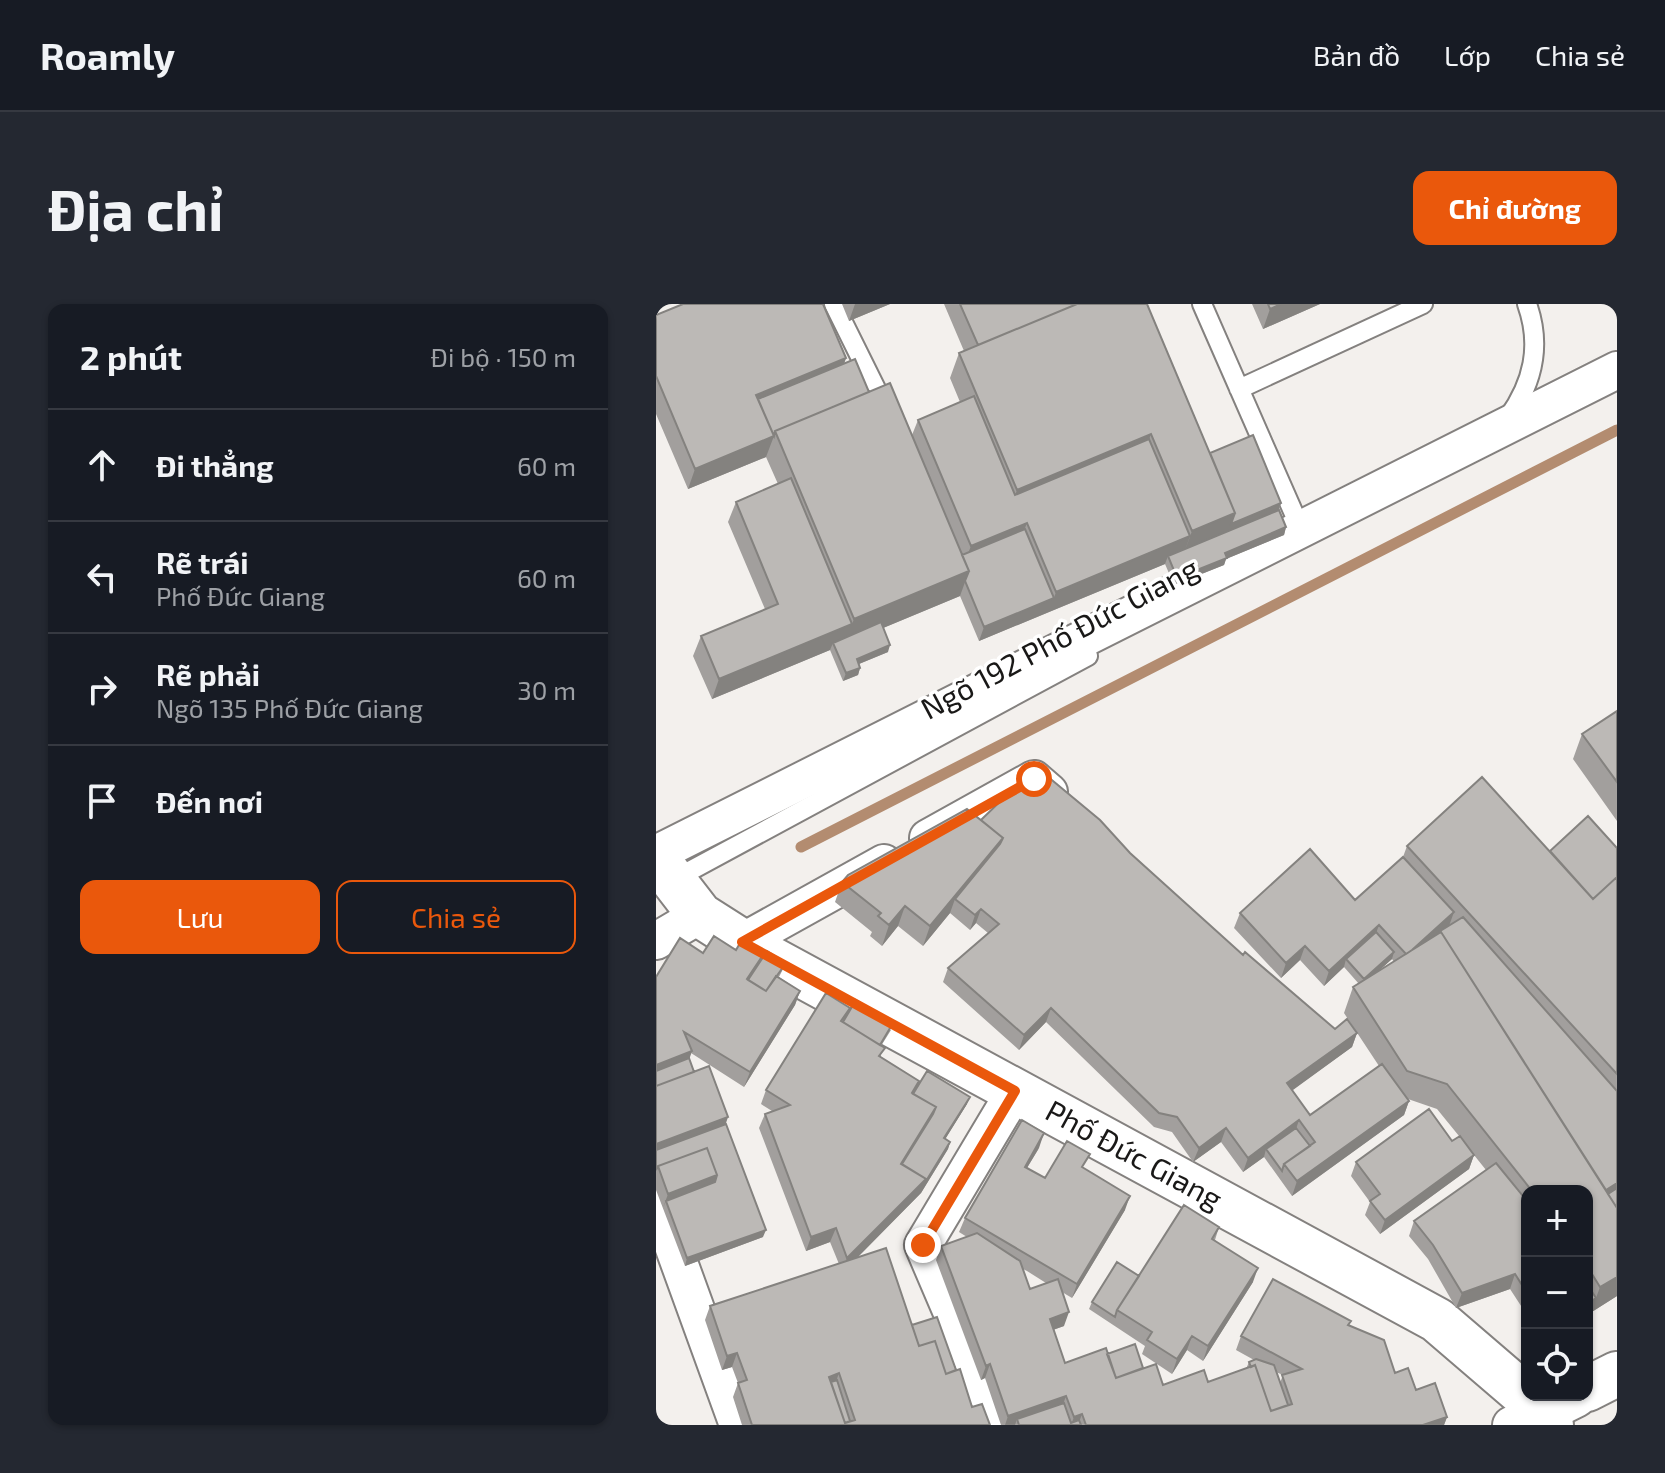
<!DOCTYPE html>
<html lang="vi">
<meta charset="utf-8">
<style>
:root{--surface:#171b24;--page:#242831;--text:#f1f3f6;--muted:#9ea1a6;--line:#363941;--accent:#ea580c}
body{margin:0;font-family:"Exo 2",sans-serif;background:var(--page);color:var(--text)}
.controls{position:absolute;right:24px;bottom:24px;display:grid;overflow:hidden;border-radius:16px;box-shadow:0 2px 6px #0004}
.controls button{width:72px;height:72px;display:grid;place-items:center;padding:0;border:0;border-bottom:2px solid var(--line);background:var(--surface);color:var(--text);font:40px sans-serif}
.stop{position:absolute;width:24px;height:24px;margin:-18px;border:6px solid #ea580c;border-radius:50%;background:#fff}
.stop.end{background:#ea580c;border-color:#fff;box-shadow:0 2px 8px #0008}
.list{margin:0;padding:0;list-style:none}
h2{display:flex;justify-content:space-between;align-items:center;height:104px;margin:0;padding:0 32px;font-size:34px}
h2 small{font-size:26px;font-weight:400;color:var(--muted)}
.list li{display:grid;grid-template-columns:52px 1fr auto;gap:24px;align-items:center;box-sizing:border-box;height:112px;padding:0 32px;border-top:2px solid var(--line)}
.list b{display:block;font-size:30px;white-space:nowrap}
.list p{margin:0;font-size:26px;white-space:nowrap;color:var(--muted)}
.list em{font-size:26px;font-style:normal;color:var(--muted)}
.actions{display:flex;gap:16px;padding:24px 32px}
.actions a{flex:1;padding:18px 0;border:2px solid var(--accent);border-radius:16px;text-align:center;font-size:28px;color:var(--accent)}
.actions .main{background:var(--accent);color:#fff}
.icon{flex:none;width:44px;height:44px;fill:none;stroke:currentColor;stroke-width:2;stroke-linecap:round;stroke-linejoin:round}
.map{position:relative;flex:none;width:961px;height:1121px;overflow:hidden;border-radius:16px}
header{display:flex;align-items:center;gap:48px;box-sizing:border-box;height:112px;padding:0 40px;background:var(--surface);border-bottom:2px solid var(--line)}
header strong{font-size:38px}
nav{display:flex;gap:44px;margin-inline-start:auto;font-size:28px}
.intro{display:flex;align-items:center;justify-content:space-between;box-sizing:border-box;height:192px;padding:0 48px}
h1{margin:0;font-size:56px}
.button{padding:20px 36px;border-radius:16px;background:var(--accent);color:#fff;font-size:28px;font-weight:700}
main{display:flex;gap:48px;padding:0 48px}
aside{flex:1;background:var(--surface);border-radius:16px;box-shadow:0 2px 6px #0004}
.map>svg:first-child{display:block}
</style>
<header>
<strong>Roamly</strong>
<nav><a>Bản đồ</a><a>Lớp</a><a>Chia sẻ</a></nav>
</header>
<div class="intro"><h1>Địa chỉ</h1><a class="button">Chỉ đường</a></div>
<main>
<aside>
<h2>2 phút<small>Đi bộ · 150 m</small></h2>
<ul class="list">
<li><svg class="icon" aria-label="ahead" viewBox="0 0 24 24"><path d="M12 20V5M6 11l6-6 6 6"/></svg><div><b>Đi thẳng</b></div><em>60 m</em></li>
<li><svg class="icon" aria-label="left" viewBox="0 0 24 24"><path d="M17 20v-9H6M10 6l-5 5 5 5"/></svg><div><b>Rẽ trái</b><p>Phố Đức Giang</p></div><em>60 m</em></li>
<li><svg class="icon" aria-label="right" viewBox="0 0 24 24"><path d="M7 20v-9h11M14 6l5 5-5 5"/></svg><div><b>Rẽ phải</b><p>Ngõ 135 Phố Đức Giang</p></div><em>30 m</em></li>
<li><svg class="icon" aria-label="arrive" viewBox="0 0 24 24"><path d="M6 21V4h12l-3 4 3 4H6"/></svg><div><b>Đến nơi</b></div></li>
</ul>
<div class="actions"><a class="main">Lưu</a><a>Chia sẻ</a></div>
</aside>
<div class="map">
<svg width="961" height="1121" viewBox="0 0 961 1121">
<rect width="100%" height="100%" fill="#f3f0ed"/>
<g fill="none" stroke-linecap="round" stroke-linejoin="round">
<path stroke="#b38c70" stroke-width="11" d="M 145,543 L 961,126"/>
<g stroke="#84817f" stroke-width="22">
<path id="lane" d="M 178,0 L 230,105
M 546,0 L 646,228
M 583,85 L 767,0
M 852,114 C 877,79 886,42 871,0
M 17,576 L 432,352"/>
</g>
<g stroke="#84817f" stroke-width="40">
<path id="street" d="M 272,534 L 378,475 L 393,488
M 0,550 L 961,66
M 0,637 L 44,611
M 86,638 L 228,559
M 0,895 L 82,1121
M 344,1121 L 267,941 L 359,787
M 855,1121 L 887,1107 L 899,1121"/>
</g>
<g stroke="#84817f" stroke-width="48">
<g id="secondary">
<path id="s1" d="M 0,554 L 44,611 L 99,646 L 781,1016 L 887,1107 L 919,1091"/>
<path d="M 931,1085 L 961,1070"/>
</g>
</g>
<use href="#lane" stroke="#fff" stroke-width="18"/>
<use href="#street" stroke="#fff" stroke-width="36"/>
<use href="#secondary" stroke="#fff" stroke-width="44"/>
</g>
<path fill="#a29f9d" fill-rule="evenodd" d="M 186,0 L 234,0 L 193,17 Z
M 288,0 L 491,0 L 554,149 L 625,199 L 623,206 L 630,223 L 628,231 L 570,255 L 568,261 L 518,281 L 509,260 L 323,337 L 304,292 L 227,324 L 232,348 L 203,360 L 204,364 L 202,371 L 187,377 L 174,346 L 56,395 L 37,352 L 45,332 L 109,305 L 72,218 L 80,198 L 122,180 L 110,153 L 32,185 L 0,110 L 0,11 L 190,54 L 188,60 L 213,88 L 256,131 L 262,116 L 304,98 L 294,74 L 303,49 L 308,47 Z
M 596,0 L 664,0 L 607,25 Z
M 961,407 L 961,517 L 917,455 L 926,430 Z
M 325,516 L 474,549 L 587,651 L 679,725 L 701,729 L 696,743 L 636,786 L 654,811 L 723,762 L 688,709 L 697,683 L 703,680 L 688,663 L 668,682 L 644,656 L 625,674 L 578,624 L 584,609 L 699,596 L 747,553 L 751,542 L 894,547 L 961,544 L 961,992 L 931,1011 L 931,887 L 871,887 L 871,1011 L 854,985 L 800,1004 L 772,955 L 753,932 L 758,917 L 830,866 L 818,851 L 813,865 L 724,930 L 709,911 L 714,898 L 695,872 L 700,858 L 796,837 L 803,832 L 781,805 L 752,795 L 753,797 L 748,811 L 636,892 L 608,853 L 587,868 L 565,838 L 537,858 L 516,828 L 498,823 L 390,718 L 363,746 L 287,678 L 292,664 L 332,629 L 320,619 L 314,626 L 294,609 L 267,642 L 242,622 L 226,642 L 214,632 L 216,628 L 179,598 L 186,578 ZM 736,655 L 738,658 L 720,669 Z
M 80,646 L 109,648 L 106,654 L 130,659 L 123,673 L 144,687 L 139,701 L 88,783 L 35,749 L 33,754 L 38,768 L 70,820 L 107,933 L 29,962 L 0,886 L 0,673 L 47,649 Z
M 192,710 L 235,726 L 225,742 L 225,754 L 261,783 L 311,800 L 289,835 L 294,838 L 292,845 L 265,889 L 201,954 L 256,1021 L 300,1066 L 316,1103 L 334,1121 L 86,1121 L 77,1093 L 82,1079 L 76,1063 L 66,1066 L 49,1016 L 54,1002 L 183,960 L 174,938 L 150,947 L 103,824 L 109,810 L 116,807 L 105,800 L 110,786 Z
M 383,844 L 371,864 L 389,874 L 428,865 L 469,906 L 416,994 L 406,988 L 408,1022 L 397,1026 L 409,1059 L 451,1050 L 487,1064 L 507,1081 L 552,1078 L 590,1065 L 593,1058 L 598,1056 L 580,1046 L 585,1032 L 693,1022 L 739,1069 L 791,1113 L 788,1121 L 345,1121 L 329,1074 L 325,1076 L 280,956 L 285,942 L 311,933 L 303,928 L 309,914 ZM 367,965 L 371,967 L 390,979 L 374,985 ZM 620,1068 L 627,1071 L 624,1079 Z
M 563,923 L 559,936 L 597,978 L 547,1057 L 531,1046 L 516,1070 L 486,1050 L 489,1042 L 433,1005 L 436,998 L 483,972 Z"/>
<path fill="#84827f" d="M 199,0 L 234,0 L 193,17 Z
M 625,0 L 664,0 L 607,25 L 614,5 Z
M 190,54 L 183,74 L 102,107 L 100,91 Z
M 495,130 L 486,155 L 352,211 L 361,186 Z
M 118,132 L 110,153 L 32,185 L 39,165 Z
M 625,199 L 620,214 L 527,252 L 536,227 L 579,209 Z
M 371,219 L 363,239 L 307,262 L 315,242 Z
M 630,223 L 628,231 L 570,255 L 568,261 L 518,281 L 521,274 L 569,249 Z
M 534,232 L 527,252 L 512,252 L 509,260 L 393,308 L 400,288 Z
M 313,267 L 304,292 L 179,344 L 177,339 L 174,346 L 56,395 L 63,375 L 196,320 L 198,315 Z
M 398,294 L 393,308 L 323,337 L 328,323 Z
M 234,341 L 232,348 L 198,362 L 201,355 Z
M 204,364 L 202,371 L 187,377 L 190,369 Z
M 347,534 L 339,554 L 299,595 L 294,609 L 267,642 L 274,622 Z
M 249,602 L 242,622 L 226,642 L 233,621 Z
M 325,605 L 320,619 L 314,626 L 319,611 Z
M 798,608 L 793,622 L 781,629 L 778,636 L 751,651 Z
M 723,621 L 718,635 L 690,655 L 688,663 L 668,682 L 673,667 Z
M 649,642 L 644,656 L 625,674 L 630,659 Z
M 738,648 L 736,655 L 706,682 L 708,675 Z
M 144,687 L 139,701 L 88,783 L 94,768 Z
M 395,704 L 390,718 L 363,746 L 368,731 Z
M 701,729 L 696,743 L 626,794 L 631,779 Z
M 36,747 L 31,762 L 0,773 L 0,761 Z
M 314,793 L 311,800 L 285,842 L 288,834 Z
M 753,797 L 748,811 L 636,892 L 641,877 Z
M 72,813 L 67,828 L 0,852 L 0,840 Z
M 643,816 L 638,831 L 610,845 L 608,853 L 587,868 L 592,854 Z
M 570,824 L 565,838 L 537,858 L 543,844 Z
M 388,829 L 383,844 L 363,877 L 369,863 Z
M 294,838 L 292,845 L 265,889 L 186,969 L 191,954 Z
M 818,851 L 813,865 L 724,930 L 729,916 Z
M 61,871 L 56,885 L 10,897 L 7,904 L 12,890 Z
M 961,879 L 961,895 L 946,889 Z
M 474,892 L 469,906 L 416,994 L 421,980 Z
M 180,924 L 174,938 L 150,947 L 155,933 Z
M 110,926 L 107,933 L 29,962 L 31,954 Z
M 602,964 L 597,978 L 547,1057 L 552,1042 Z
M 859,970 L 854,985 L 800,1004 L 806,989 Z
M 961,973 L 961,992 L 931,1011 L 931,1000 L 940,994 L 944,983 Z
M 413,1008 L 408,1022 L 388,1029 L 394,1015 Z
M 536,1032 L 531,1046 L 516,1070 L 521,1055 Z
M 81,1049 L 76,1063 L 66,1066 L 71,1052 Z
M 334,1060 L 329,1074 L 325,1076 L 330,1062 Z
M 183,1069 L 178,1083 L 173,1073 Z
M 410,1092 L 405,1106 L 361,1115 L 359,1121 L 349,1121 L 352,1112 Z
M 426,1110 L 422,1121 L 415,1121 L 418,1113 Z
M 791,1113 L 788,1121 L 767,1121 Z"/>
<path fill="#bcb9b6" stroke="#84827f" stroke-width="2" fill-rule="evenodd" d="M 27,0 L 167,0 L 190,54 L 100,91 L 118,132 L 39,165 L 0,72 L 0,11 Z
M 304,0 L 421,0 L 322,41 Z
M 421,0 L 491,0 L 579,209 L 536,227 L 495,130 L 361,186 L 303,49 Z
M 612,0 L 625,0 L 614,5 Z
M 199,55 L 213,88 L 119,127 L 118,132 L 102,95 Z
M 234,79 L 313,267 L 198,315 L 119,127 Z
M 318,92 L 359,191 L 493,135 L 534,232 L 400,288 L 371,219 L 315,242 L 262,116 Z
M 597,131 L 625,199 L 575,220 L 579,209 L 554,149 Z
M 135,174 L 196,320 L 63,375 L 45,332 L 122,300 L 80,198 Z
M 623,206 L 630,223 L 569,249 L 571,254 L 521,274 L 512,252 Z
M 369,225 L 398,294 L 328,323 L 309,277 L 313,267 L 306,251 Z
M 225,318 L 234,341 L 201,355 L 204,364 L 190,369 L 177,339 Z
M 961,407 L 961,478 L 926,430 Z
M 385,467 L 444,516 L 474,549 L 587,651 L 589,648 L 679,725 L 691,715 L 701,729 L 631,779 L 654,811 L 726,760 L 753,797 L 641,877 L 628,860 L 659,838 L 643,816 L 592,854 L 570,824 L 543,844 L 521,813 L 503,809 L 395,704 L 368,731 L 292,664 L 343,620 L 325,605 L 319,611 L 299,595 L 344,540 L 347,534 L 325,516 L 360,482 Z
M 826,473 L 937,595 L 961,573 L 961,770 L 751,542 Z
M 311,505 L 347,534 L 274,622 L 249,602 L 233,621 L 222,612 L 225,609 L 186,578 L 192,571 Z
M 932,512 L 961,544 L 961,573 L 937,595 L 894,547 Z
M 654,545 L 699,596 L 747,553 L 798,608 L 756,646 L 750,650 L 723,621 L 673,667 L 649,642 L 630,659 L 584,609 Z
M 807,613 L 961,787 L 961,879 L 950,886 L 785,628 L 781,630 L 781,629 Z
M 720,628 L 738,648 L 708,675 L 690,655 Z
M 785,628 L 961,904 L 961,973 L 944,983 L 931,962 L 931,887 L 876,887 L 791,780 L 751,767 L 697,683 Z
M 58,632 L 80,646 L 87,634 L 109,648 L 91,675 L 110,687 L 120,672 L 144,687 L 94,768 L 28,728 L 36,747 L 0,761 L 0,673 L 24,634 L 47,649 Z
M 111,647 L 130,659 L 110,687 L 92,676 Z
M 170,689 L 194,704 L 185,717 L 229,744 L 223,752 L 263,777 L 256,789 L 280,803 L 245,860 L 270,875 L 191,954 L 180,924 L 155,933 L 109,810 L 134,801 L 110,786 Z
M 200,696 L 237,719 L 224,741 L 187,718 Z
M 33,754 L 38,768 L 0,782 L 0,767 Z
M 53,762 L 72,813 L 0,840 L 0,782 Z
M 271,767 L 314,793 L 288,834 L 294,838 L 267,882 L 270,875 L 246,860 L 277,810 L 280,803 L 257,790 Z
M 773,805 L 796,837 L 804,832 L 818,851 L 729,916 L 714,897 L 724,890 L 700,858 Z
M 366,816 L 388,829 L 369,863 L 389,874 L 411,837 L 434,850 L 426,863 L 474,892 L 421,980 L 309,914 Z
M 70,820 L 110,926 L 31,954 L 10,897 L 59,878 L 61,871 L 51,844 L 2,862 L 0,866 L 0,846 Z
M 640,824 L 654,842 L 628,860 L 626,867 L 610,845 Z
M 51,844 L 61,871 L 12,890 L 2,862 Z
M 840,859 L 871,897 L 871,989 L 859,970 L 806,989 L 777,941 L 758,917 Z
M 961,884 L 961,904 L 952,890 Z
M 528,901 L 563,923 L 556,935 L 602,964 L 552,1042 L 536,1032 L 521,1055 L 491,1036 L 496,1028 L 461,1006 Z
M 321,929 L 364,957 L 374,985 L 402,975 L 413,1008 L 394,1015 L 409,1059 L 450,1044 L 460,1074 L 500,1060 L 507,1081 L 548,1066 L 552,1078 L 599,1061 L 615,1107 L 636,1100 L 626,1071 L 646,1065 L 585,1032 L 617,975 L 695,1017 L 692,1021 L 728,1036 L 739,1069 L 752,1064 L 760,1086 L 779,1079 L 791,1113 L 767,1121 L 430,1121 L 426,1110 L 418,1113 L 410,1092 L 352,1112 L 334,1060 L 330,1062 L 285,942 Z
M 230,944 L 263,1042 L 279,1037 L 290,1070 L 304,1065 L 316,1103 L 326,1100 L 334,1121 L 96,1121 L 82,1079 L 91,1076 L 81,1049 L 71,1052 L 54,1002 ZM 183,1069 L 199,1116 L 189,1119 L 173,1073 Z
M 461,958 L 483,972 L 461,1006 L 459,1013 L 436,998 Z
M 931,980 L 940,994 L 931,1000 Z
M 281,1013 L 300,1066 L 290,1070 L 279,1037 L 263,1042 L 256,1021 Z
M 479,1040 L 487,1064 L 460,1074 L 451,1050 Z
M 600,1055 L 618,1061 L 632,1101 L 615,1107 L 599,1061 L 595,1063 L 593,1058 Z
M 181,1076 L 194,1117 L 189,1119 L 175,1078 Z
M 408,1099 L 415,1119 L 423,1116 L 425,1121 L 363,1121 L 361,1115 Z"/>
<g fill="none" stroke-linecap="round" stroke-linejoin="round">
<path stroke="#ea580c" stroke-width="10" d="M 267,941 L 359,787 L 86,638 L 378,475"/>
</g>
<g text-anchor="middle" stroke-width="7" stroke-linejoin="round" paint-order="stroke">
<g font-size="30" fill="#191817" stroke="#fff">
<text transform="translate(404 335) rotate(-28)" y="10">Ngõ 192 Phố Đức Giang</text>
<text dy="10" stroke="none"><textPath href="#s1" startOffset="568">Phố Đức Giang</textPath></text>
</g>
</g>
</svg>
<div class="controls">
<button>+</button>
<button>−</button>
<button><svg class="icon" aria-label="locate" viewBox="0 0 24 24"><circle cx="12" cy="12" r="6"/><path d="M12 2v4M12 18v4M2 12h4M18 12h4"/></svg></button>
</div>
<div class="stop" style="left:378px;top:475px"></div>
<div class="stop end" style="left:267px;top:941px"></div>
</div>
</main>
